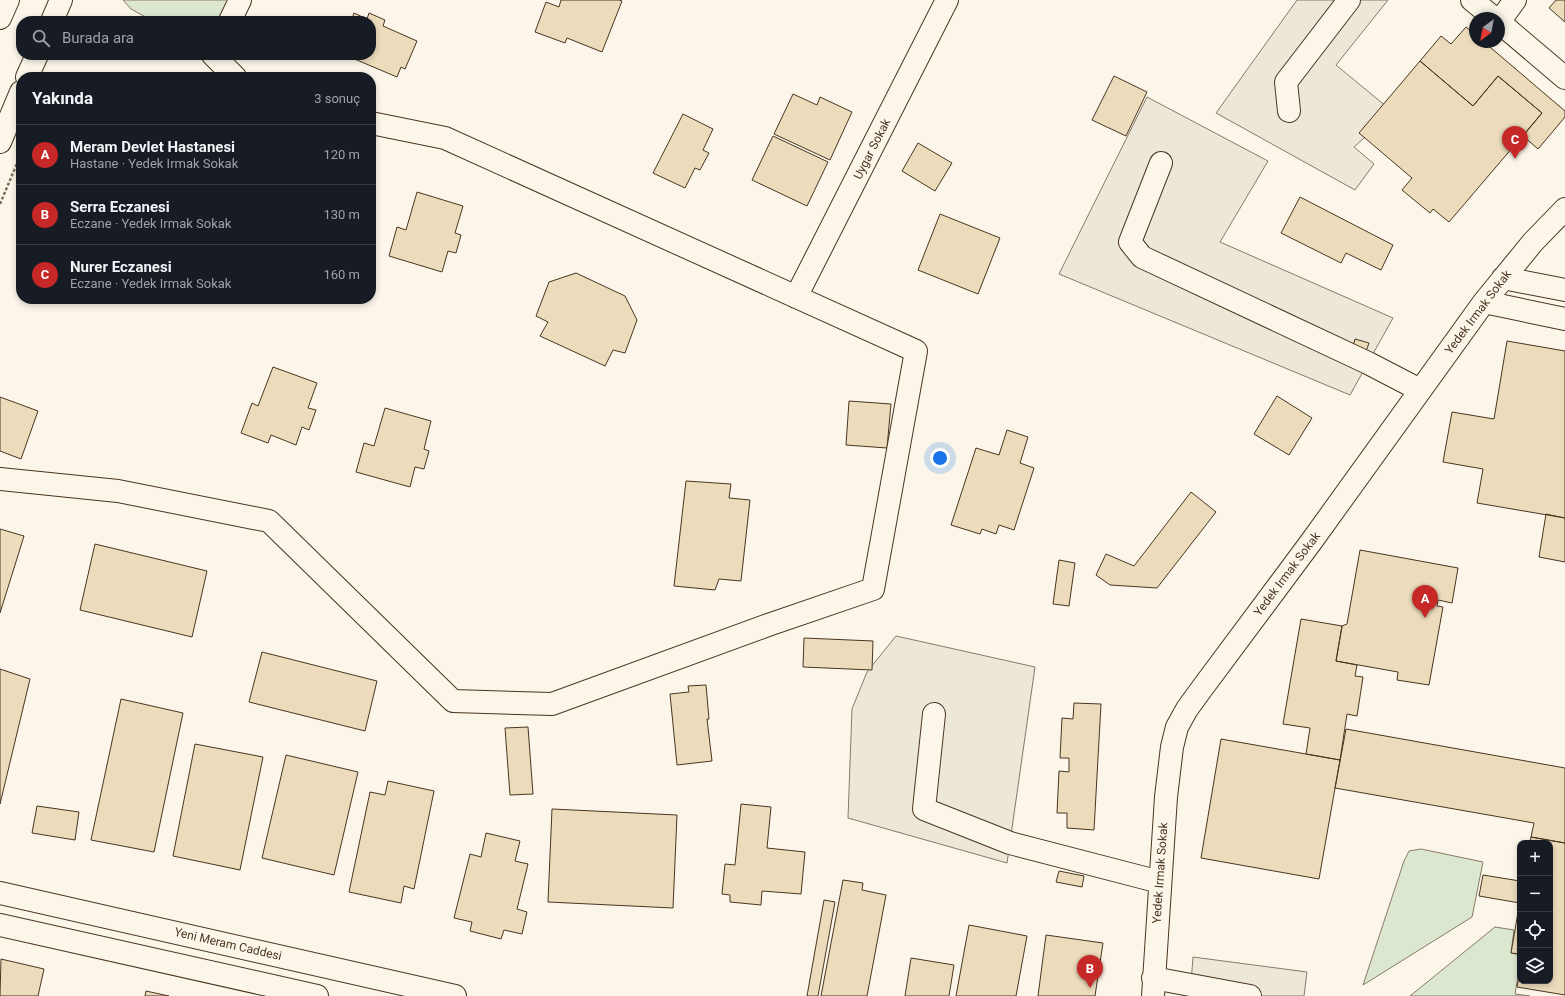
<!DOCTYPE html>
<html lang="tr">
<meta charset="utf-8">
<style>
:root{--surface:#171b24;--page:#242831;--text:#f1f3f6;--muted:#9ea1a6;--line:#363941;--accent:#c62828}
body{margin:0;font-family:Roboto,sans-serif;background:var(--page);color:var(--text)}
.controls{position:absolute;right:12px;bottom:12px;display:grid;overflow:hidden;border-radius:8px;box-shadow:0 2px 6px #0003}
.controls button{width:36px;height:36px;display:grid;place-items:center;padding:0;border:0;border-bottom:1px solid var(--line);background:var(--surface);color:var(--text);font:20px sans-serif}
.compass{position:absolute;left:1469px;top:12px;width:36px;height:36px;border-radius:50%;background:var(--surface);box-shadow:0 2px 6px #0003;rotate:212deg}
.you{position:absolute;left:940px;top:458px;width:14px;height:14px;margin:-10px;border:3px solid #fff;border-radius:50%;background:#1a73e8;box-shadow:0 0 0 6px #1a73e833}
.badge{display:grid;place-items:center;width:26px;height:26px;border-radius:50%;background:var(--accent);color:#fff;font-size:13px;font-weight:700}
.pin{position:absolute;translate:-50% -33px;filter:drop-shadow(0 1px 2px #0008)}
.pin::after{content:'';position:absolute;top:21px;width:14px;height:12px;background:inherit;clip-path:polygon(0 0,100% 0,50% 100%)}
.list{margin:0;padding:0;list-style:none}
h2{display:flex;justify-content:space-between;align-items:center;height:52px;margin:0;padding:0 16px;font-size:17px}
h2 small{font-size:13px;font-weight:400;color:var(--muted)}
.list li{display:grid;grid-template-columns:26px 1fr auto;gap:12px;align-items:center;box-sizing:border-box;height:60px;padding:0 16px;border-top:1px solid var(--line)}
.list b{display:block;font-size:15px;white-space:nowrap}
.list p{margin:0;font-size:13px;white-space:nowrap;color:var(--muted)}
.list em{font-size:13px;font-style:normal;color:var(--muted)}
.icon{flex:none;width:22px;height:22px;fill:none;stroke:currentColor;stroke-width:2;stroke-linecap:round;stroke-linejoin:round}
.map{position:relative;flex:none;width:1565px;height:996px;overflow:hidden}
.search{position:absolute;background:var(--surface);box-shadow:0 2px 6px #0003;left:16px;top:16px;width:360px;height:44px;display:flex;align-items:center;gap:10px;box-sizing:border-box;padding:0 14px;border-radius:16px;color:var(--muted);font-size:15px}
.panel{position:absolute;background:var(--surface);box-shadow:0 2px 6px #0003;left:16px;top:72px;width:360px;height:232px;border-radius:16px}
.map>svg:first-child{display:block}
</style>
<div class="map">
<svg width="1565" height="996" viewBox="0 0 1565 996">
<rect width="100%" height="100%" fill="#fbf6e9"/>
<path fill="#dce7d0" stroke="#887966" d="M 123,0 L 228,0 L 218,21 L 153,21 L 131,9 Z
M 1421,849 L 1483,862 L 1472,917 L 1363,985 L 1404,861 L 1409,851 Z
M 1495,927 L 1514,930 L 1511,953 L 1520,955 L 1520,964 L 1515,994 L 1530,996 L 1410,996 Z"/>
<path fill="#ede7d9" stroke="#887966" d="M 1297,0 L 1388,0 L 1336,65 L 1393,112 L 1354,147 L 1374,164 L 1355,190 L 1216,113 Z
M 1147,97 L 1268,161 L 1220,242 L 1393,318 L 1350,395 L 1059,274 Z
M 896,636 L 1035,667 L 1007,863 L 848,818 L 852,709 L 867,672 Z
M 1193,957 L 1307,972 L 1304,996 L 1190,996 Z"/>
<path fill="#ecdcbc" stroke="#4a3520" d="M 561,0 L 619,0 L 622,1 L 602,52 L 567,38 L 565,43 L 535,32 L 546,2 L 559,7 Z
M 1556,0 L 1565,0 L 1565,22 L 1549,8 Z
M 354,13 L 367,19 L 369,13 L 385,20 L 383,26 L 417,41 L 405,69 L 401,67 L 397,77 L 345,55 L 371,55 L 371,21 L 351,21 Z
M 1466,27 L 1475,35 L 1475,42 L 1484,42 L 1565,111 L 1565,117 L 1538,149 L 1523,136 L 1542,113 L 1498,76 L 1473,106 L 1420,61 L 1441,36 L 1451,44 Z
M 1420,61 L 1473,106 L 1498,76 L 1542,113 L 1449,222 L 1433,209 L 1430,213 L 1402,190 L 1412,178 L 1359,133 Z
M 1114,76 L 1147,92 L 1126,136 L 1092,120 Z
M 793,94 L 817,105 L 820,97 L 852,112 L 830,160 L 774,134 Z
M 683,114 L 713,129 L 703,150 L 709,153 L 700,170 L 695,168 L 685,188 L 653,173 Z
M 773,136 L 828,162 L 807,206 L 752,180 Z
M 918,143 L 952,163 L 935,191 L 902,171 Z
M 417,192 L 463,206 L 455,233 L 461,235 L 456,253 L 448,251 L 442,272 L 389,256 L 397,227 L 406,230 Z
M 1300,197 L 1393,245 L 1381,270 L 1346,253 L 1341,263 L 1281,233 Z
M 940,214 L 1000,238 L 978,294 L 918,270 Z
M 576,273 L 625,296 L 637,320 L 625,353 L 613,350 L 605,366 L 540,336 L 548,322 L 536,316 L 549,282 Z
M 1355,339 L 1369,343 L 1365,354 L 1352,350 Z
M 1507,341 L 1565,351 L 1565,518 L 1477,503 L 1483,469 L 1443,462 L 1452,412 L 1494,419 Z
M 273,367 L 317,383 L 308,408 L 316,410 L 309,430 L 302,427 L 296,445 L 271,435 L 268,443 L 241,433 L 252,403 L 258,406 Z
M 1277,396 L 1312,418 L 1289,455 L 1254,434 Z
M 0,397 L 38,411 L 21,459 L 0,451 Z
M 849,401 L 891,404 L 887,448 L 846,445 Z
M 385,408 L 431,421 L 424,449 L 429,451 L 424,469 L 415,467 L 410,487 L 356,472 L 364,443 L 374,446 Z
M 1007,430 L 1028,437 L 1020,463 L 1034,468 L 1014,530 L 999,525 L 996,534 L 982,529 L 980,534 L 951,525 L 976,448 L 999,455 Z
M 686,481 L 731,484 L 729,498 L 750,500 L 741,581 L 719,579 L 715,590 L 674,586 Z
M 1191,492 L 1216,512 L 1157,588 L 1110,585 L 1096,575 L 1106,554 L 1134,566 Z
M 1546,514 L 1565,518 L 1565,562 L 1539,557 Z
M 0,529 L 24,536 L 0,613 Z
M 95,544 L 207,571 L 192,637 L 80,610 Z
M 1360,550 L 1458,568 L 1452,603 L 1438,600 L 1437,606 L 1443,607 L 1429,685 L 1397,680 L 1398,672 L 1336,661 L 1342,626 L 1347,624 Z
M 1059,560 L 1075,563 L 1069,606 L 1053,604 Z
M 1301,619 L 1342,626 L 1336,661 L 1357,665 L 1355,676 L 1363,677 L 1357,716 L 1347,714 L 1340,760 L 1306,754 L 1310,728 L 1283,724 Z
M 804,638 L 873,641 L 872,670 L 803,667 Z
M 262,652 L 377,681 L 365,731 L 249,702 Z
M 0,669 L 30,679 L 0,804 Z
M 706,685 L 709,719 L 707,719 L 712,761 L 677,765 L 670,694 L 689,692 L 688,686 Z
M 121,699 L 183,713 L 154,852 L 91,840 Z
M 1074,703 L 1101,704 L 1094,830 L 1067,828 L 1067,813 L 1057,813 L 1059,771 L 1069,772 L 1069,758 L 1060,758 L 1062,718 L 1073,719 Z
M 528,727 L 533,794 L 510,795 L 505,728 Z
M 1346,729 L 1565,768 L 1565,843 L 1531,837 L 1534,823 L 1335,788 Z
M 1221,739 L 1340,760 L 1319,879 L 1201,858 Z
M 195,744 L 263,757 L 240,870 L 173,856 Z
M 286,755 L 358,772 L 334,875 L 262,858 Z
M 388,781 L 434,791 L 414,889 L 404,886 L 401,903 L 349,892 L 370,792 L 385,795 Z
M 741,804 L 771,807 L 767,848 L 805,852 L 801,894 L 762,891 L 761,905 L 730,902 L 730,895 L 722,894 L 725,864 L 735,865 Z
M 37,806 L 79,812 L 75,840 L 32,833 Z
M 552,809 L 677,815 L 673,908 L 548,902 Z
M 486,833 L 520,841 L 515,861 L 528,864 L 517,909 L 527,912 L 522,934 L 504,930 L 501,939 L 470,931 L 472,922 L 454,918 L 470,854 L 481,857 Z
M 1531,837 L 1565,843 L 1565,995 L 1517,987 L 1520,971 L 1520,981 L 1550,981 L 1550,843 L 1530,843 Z
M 1059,871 L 1084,876 L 1082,887 L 1056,882 Z
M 1483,875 L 1520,881 L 1520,903 L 1479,896 Z
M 843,880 L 863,883 L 862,890 L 886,895 L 867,996 L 821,996 Z
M 824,900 L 835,902 L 818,996 L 807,996 Z
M 1520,901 L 1520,954 L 1511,953 Z
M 969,925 L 1027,936 L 1016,996 L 956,996 Z
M 1046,935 L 1103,943 L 1095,996 L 1038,996 Z
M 911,958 L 954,965 L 949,996 L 905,996 Z
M 1,959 L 44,969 L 38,996 L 0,996 Z
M 146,991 L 169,996 L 145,996 Z"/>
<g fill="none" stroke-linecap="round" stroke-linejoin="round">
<g stroke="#4a3520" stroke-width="24">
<path id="minor" d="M 1472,0 L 1494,18
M 230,21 L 240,0
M 1499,22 L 1565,78
M 1499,22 L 1515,0
M 213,55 L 235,77
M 1289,111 L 1286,82 L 1349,0
M 1161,163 L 1130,242 L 1142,257 L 1368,363 L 1420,390
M 1503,278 L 1565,290
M 796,297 L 947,0
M 1484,302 L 1565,319
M 0,479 L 118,491 L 269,521 L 453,701 L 552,704 L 771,624 L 873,589 L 916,351 L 445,138 L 371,123
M 934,714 L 924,809 L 1010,843 L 1160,882
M 1153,978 L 1250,996
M 1153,996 L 1166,797 L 1172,747 L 1177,727 L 1187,709 L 1203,687 L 1311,542 L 1484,302 L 1533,242 L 1565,209"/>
</g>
<g stroke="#4a3520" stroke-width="24">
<path id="major" d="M 0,18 L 8,0
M 52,21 L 61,0
M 27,77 L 37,55
M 0,142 L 21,92
M 0,893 L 455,996
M 0,925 L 317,996"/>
</g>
<path stroke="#7f6f5c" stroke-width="2.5" stroke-dasharray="3 2" stroke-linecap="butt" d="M 0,204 L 18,161"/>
<use href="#minor" stroke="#fbf6e9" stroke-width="22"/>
<use href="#major" stroke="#fbf6e9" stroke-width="22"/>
</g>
<g text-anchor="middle" stroke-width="3" stroke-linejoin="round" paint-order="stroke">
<g font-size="12" fill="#4a3520" stroke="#fbf6e9">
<text transform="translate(872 149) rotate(-63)" y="4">Uygar Sokak</text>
<text transform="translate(1478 312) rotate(-53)" y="4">Yedek Irmak Sokak</text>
<text transform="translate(1287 574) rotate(-53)" y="4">Yedek Irmak Sokak</text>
<text transform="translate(1160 873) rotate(-86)" y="4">Yedek Irmak Sokak</text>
<text transform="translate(228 944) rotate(13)" y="4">Yeni Meram Caddesi</text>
</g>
</g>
</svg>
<div class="controls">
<button>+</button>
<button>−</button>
<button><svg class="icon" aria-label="locate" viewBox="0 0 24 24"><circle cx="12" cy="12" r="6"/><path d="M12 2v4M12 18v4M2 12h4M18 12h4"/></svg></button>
<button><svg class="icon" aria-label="layers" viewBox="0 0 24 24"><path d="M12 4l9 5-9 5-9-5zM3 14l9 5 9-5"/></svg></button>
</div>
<svg class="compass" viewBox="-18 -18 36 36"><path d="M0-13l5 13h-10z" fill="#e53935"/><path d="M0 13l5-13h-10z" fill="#9ea1a6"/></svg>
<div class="you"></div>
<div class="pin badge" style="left:1425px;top:618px">A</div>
<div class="pin badge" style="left:1090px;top:988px">B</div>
<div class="pin badge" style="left:1515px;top:159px">C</div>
<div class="search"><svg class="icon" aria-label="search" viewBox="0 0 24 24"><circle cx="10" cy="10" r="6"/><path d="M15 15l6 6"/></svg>Burada ara</div>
<section class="panel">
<h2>Yakında<small>3 sonuç</small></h2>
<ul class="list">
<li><span class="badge">A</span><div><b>Meram Devlet Hastanesi</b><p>Hastane · Yedek Irmak Sokak</p></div><em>120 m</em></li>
<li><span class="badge">B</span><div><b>Serra Eczanesi</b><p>Eczane · Yedek Irmak Sokak</p></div><em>130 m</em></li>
<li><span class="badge">C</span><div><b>Nurer Eczanesi</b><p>Eczane · Yedek Irmak Sokak</p></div><em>160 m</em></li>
</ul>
</section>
</div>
